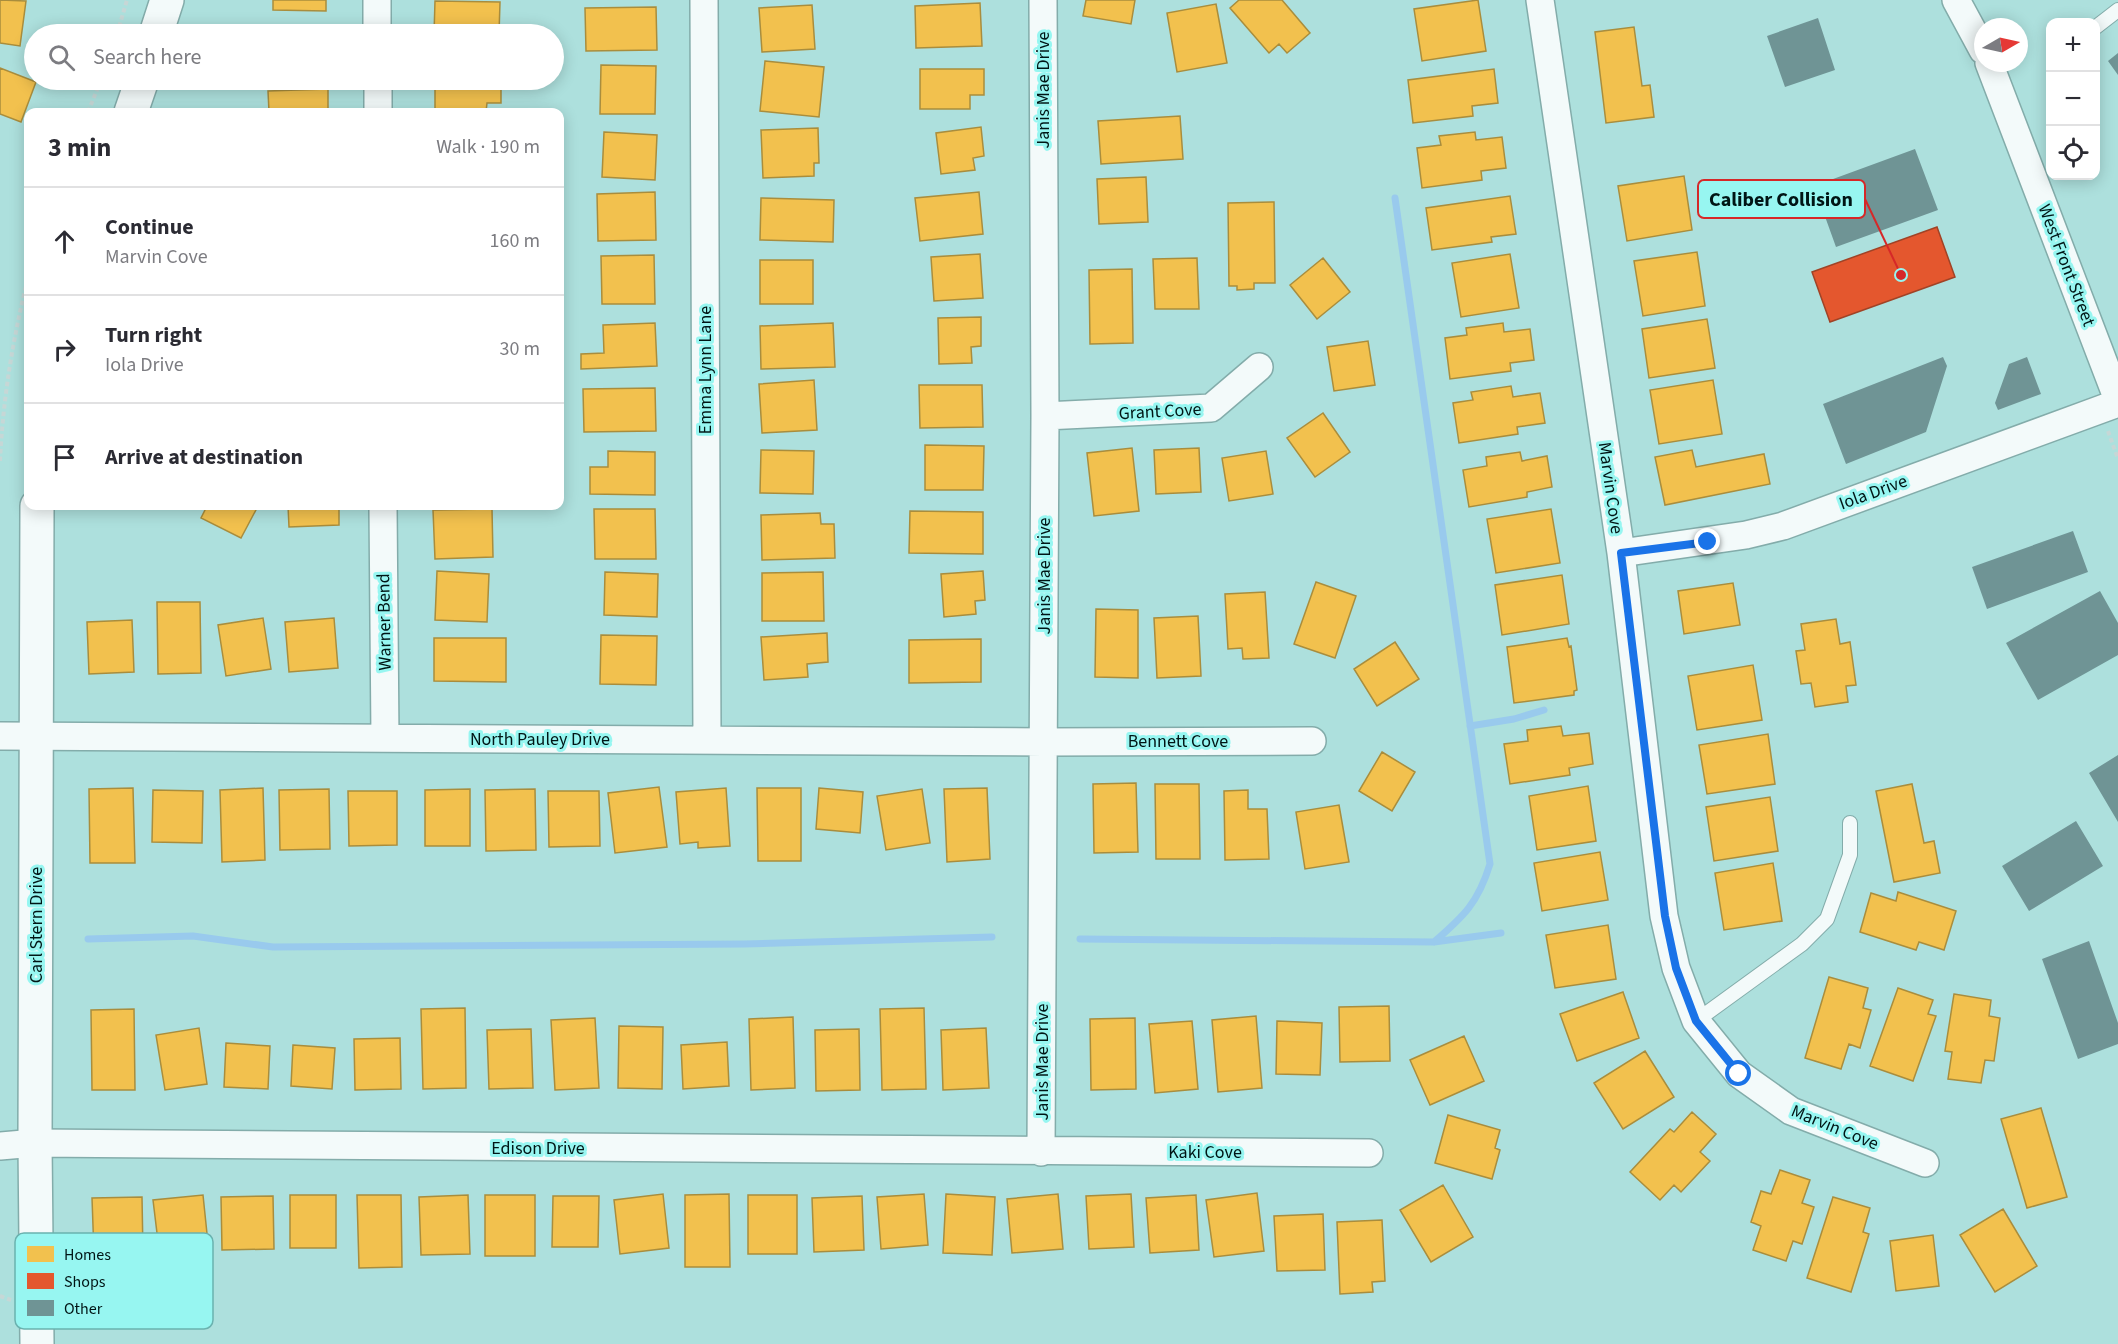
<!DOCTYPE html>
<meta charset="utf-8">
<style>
:root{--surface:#fff;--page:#f7f7f7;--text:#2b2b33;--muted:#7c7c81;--line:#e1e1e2}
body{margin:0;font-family:"Source Sans 3",sans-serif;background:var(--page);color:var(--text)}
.controls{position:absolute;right:18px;top:18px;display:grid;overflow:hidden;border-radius:12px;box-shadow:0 3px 15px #0003}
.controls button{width:54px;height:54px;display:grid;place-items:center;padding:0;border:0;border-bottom:2px solid var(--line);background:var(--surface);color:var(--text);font:30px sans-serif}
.compass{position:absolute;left:1974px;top:18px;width:54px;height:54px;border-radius:50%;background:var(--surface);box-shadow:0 3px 15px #0003;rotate:81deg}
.stop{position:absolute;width:18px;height:18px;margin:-14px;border:4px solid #1a73e8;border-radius:50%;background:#fff}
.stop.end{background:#1a73e8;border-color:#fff;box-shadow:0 2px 6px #0008}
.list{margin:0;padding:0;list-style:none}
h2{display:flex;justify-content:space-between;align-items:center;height:78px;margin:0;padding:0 24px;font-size:26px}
h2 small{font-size:20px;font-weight:400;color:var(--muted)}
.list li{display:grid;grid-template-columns:39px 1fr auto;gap:18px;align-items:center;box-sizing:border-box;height:108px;padding:0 24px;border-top:2px solid var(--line)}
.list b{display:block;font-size:22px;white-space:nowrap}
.list p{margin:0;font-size:20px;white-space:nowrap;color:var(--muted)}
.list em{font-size:20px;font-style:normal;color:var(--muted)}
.icon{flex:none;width:33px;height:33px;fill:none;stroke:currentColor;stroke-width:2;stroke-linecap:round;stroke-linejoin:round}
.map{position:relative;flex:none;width:2118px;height:1344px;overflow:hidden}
.search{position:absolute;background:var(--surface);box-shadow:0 3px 15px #0003;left:24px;top:24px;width:540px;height:66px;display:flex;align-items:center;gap:15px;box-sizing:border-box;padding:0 21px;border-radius:33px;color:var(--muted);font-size:22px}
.panel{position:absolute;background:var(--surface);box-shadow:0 3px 15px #0003;left:24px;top:108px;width:540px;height:402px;border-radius:12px}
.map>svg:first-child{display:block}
</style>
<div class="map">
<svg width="2118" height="1344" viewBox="0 0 2118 1344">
<rect width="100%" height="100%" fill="#ade0dd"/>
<path fill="#f2c14e" stroke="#a98d3d" stroke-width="1.5" d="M 0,0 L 26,1 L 20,46 L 0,43 Z
M 273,0 L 326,0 L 326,11 L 273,10 Z
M 1086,0 L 1135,0 L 1131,24 L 1083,16 Z
M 1239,0 L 1282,0 L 1310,33 L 1287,53 L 1279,44 L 1269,53 L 1230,8 Z
M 1478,0 L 1486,51 L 1422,61 L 1414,9 Z
M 435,1 L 500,2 L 499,34 L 434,34 Z
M 980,3 L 982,46 L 916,48 L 915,6 Z
M 1216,4 L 1227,63 L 1177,72 L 1167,13 Z
M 812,5 L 815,49 L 762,52 L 759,8 Z
M 656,7 L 657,50 L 586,51 L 585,8 Z
M 328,27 L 328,34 L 255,34 L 254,30 Z
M 1634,27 L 1642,86 L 1650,85 L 1654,117 L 1606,123 L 1595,32 Z
M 765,61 L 824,67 L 819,117 L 760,111 Z
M 601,65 L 656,66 L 655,114 L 600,114 Z
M 0,68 L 36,82 L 21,122 L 0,114 Z
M 920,69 L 984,69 L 984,95 L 970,95 L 970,109 L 920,109 Z
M 1494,69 L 1498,103 L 1472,106 L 1473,116 L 1413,123 L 1408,80 Z
M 435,80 L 487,80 L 486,85 L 501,85 L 501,103 L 487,103 L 486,112 L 435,112 Z
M 328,89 L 328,112 L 269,112 L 268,91 Z
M 1180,116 L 1183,159 L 1101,164 L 1098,121 Z
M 981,127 L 984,156 L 973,158 L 975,170 L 941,174 L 936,133 Z
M 818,128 L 819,163 L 814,163 L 814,176 L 763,178 L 761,130 Z
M 604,132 L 657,135 L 655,180 L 602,177 Z
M 1475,132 L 1476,140 L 1502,137 L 1506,168 L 1481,171 L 1482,180 L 1422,188 L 1417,148 L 1441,145 L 1439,136 Z
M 1684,176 L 1692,230 L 1627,241 L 1618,186 Z
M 1146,177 L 1148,222 L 1099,224 L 1097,179 Z
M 655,192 L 656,240 L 598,241 L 597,194 Z
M 979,192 L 983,234 L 920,241 L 915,198 Z
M 1510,196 L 1516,234 L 1491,237 L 1492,242 L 1432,250 L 1426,208 Z
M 761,198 L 834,200 L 833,242 L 760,240 Z
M 1274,202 L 1275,283 L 1254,283 L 1254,289 L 1237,290 L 1237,286 L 1229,286 L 1228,203 Z
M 1697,252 L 1705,306 L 1643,316 L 1634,261 Z
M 980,254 L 983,298 L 934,301 L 931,257 Z
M 1510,254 L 1519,308 L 1461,317 L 1452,263 Z
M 654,255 L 655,304 L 602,304 L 601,256 Z
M 1197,258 L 1199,309 L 1155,309 L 1153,259 Z
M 1323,258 L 1350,292 L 1317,319 L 1290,285 Z
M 760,260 L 813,260 L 813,304 L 760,304 Z
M 1132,269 L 1133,343 L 1090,344 L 1089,270 Z
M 981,317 L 981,346 L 971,347 L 972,363 L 939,364 L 938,318 Z
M 1707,319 L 1715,368 L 1649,378 L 1642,329 Z
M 655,323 L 657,366 L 581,369 L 581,354 L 604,353 L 603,325 Z
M 833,323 L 835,367 L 761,369 L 760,326 Z
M 1503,323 L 1504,332 L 1530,329 L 1534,360 L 1510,363 L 1511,371 L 1450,379 L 1445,338 L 1467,335 L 1466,328 Z
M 1368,341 L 1375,385 L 1334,391 L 1327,347 Z
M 814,380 L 817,430 L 762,433 L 759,384 Z
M 1713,380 L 1722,434 L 1659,444 L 1650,390 Z
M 919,385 L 982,385 L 983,427 L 920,428 Z
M 1511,386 L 1513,397 L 1540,393 L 1545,423 L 1517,427 L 1518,434 L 1459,443 L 1453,403 L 1473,400 L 1471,392 Z
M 655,388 L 656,431 L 584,432 L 583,389 Z
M 1323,413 L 1350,452 L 1315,477 L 1287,438 Z
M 925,445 L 984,446 L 983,490 L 925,490 Z
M 1132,448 L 1139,511 L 1094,516 L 1087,453 Z
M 1199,448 L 1201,492 L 1156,494 L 1154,450 Z
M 761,450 L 814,451 L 813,494 L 760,493 Z
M 1692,450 L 1696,467 L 1764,454 L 1770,484 L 1665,505 L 1655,457 Z
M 608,451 L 655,452 L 655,495 L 590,494 L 590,467 L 608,467 Z
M 1266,451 L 1273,494 L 1229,501 L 1222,458 Z
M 1520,452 L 1522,461 L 1547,456 L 1552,487 L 1527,492 L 1527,497 L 1469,507 L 1463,470 L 1487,466 L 1486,457 Z
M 207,506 L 258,506 L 241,538 L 201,518 Z
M 288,506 L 339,506 L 339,525 L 289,527 Z
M 492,509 L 493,557 L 435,559 L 433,510 Z
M 594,509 L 655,509 L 656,559 L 595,559 Z
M 1551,509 L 1560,563 L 1496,573 L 1487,519 Z
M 910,511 L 983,512 L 983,554 L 909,553 Z
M 820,513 L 821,524 L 834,524 L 835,558 L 762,560 L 761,515 Z
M 437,571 L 489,574 L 487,622 L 435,620 Z
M 983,571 L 985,600 L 975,601 L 976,614 L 944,617 L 941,574 Z
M 605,572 L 658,574 L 657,617 L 604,615 Z
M 823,572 L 824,621 L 762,621 L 762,573 Z
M 1562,575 L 1569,624 L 1502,635 L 1495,585 Z
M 1316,582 L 1356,596 L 1335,658 L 1294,644 Z
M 1733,583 L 1740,625 L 1684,634 L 1678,591 Z
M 1265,592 L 1269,658 L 1243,659 L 1242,648 L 1228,649 L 1225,594 Z
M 157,602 L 200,602 L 201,673 L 158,674 Z
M 1096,609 L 1138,610 L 1138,678 L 1095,677 Z
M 1198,616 L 1201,676 L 1157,678 L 1154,618 Z
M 263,618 L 271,669 L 226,676 L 218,625 Z
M 334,618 L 338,668 L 289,672 L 285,622 Z
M 1836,619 L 1840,644 L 1850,642 L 1856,685 L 1846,686 L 1848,702 L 1815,707 L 1811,683 L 1801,684 L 1796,651 L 1805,650 L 1801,624 Z
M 132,620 L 134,672 L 89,674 L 87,622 Z
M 827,633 L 828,662 L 807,664 L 808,677 L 764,680 L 761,637 Z
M 601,635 L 657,636 L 656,685 L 600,684 Z
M 434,638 L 506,638 L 506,682 L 434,681 Z
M 1567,638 L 1569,647 L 1571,646 L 1577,690 L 1574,691 L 1574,695 L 1514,703 L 1507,647 Z
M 981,639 L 981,682 L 909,683 L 909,640 Z
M 1395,642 L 1419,679 L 1377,706 L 1354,669 Z
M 1753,665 L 1762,720 L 1697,730 L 1688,676 Z
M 1561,726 L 1563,736 L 1589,733 L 1593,764 L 1569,768 L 1570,775 L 1510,784 L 1504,744 L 1528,741 L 1527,730 Z
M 1768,734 L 1775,784 L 1707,794 L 1699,745 Z
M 1382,752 L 1415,772 L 1392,811 L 1359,791 Z
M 1136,783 L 1138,852 L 1094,853 L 1093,784 Z
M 1155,784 L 1199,784 L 1200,859 L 1156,859 Z
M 1912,784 L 1924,843 L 1934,841 L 1940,873 L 1894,882 L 1876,791 Z
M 1588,786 L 1596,841 L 1537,850 L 1529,796 Z
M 659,787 L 667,847 L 615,853 L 608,793 Z
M 133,788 L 135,863 L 90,863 L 89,789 Z
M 263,788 L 265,860 L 222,862 L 220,790 Z
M 726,788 L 730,846 L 698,848 L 698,842 L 680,844 L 676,792 Z
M 757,788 L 801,788 L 801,861 L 758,861 Z
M 819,788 L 863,792 L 860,833 L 816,829 Z
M 987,788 L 990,859 L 947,862 L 944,789 Z
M 329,789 L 330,849 L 280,850 L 279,790 Z
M 470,789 L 470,846 L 425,846 L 425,790 Z
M 535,789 L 536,850 L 486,851 L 485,790 Z
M 922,789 L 930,843 L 886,850 L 877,796 Z
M 153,790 L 203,791 L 202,843 L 152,842 Z
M 1248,790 L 1248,809 L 1267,809 L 1269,859 L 1225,860 L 1224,791 Z
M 348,791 L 397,791 L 397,845 L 349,846 Z
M 548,791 L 599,791 L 600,846 L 549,847 Z
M 1770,797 L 1778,851 L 1714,861 L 1706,807 Z
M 1339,805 L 1349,862 L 1305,869 L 1296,812 Z
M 1600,852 L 1608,900 L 1542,911 L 1534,863 Z
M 1773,863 L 1782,921 L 1724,930 L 1715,873 Z
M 1898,892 L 1956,911 L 1944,950 L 1919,942 L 1916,950 L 1860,932 L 1871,893 L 1896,901 Z
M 1608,925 L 1616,979 L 1555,988 L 1546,935 Z
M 1829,977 L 1868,988 L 1863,1008 L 1871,1010 L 1860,1048 L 1849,1044 L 1841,1069 L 1805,1058 Z
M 1898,988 L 1933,1000 L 1928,1014 L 1936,1016 L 1913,1081 L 1870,1066 Z
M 1623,992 L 1639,1038 L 1577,1061 L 1560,1014 Z
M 1954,994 L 1991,1000 L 1989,1016 L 2000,1018 L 1994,1061 L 1985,1060 L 1981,1083 L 1948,1079 L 1952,1052 L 1945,1051 Z
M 1389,1006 L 1390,1061 L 1340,1062 L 1339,1007 Z
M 465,1008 L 466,1088 L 423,1089 L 421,1009 Z
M 924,1008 L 926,1089 L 882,1090 L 880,1009 Z
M 134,1009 L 135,1090 L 92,1090 L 91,1010 Z
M 1256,1016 L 1262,1088 L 1218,1092 L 1212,1020 Z
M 793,1017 L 795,1088 L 751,1090 L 749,1019 Z
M 595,1018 L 599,1088 L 555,1090 L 551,1020 Z
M 1135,1018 L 1136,1089 L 1091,1090 L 1090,1019 Z
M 1192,1021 L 1198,1089 L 1155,1093 L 1149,1024 Z
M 1277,1021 L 1322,1023 L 1320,1075 L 1276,1074 Z
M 619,1026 L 663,1027 L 662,1089 L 618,1088 Z
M 199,1028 L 207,1084 L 165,1090 L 156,1035 Z
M 986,1028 L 989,1088 L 943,1090 L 941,1030 Z
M 531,1029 L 533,1088 L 489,1089 L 487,1030 Z
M 859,1029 L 860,1090 L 816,1091 L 815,1030 Z
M 1464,1036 L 1484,1081 L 1430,1105 L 1410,1060 Z
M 400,1038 L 401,1089 L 355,1090 L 354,1039 Z
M 727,1042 L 729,1086 L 683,1089 L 681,1045 Z
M 226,1043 L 270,1046 L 268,1089 L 224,1087 Z
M 293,1045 L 335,1048 L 332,1089 L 291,1086 Z
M 1645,1051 L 1674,1097 L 1623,1129 L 1594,1083 Z
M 2041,1108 L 2067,1197 L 2027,1208 L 2001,1119 Z
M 1692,1112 L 1716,1134 L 1700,1152 L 1710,1161 L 1681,1192 L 1674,1185 L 1660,1200 L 1630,1172 L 1670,1129 L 1674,1132 Z
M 1448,1115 L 1500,1130 L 1495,1148 L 1500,1150 L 1492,1179 L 1435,1163 Z
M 1780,1170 L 1810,1180 L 1802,1203 L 1814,1207 L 1802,1244 L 1793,1241 L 1786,1261 L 1753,1250 L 1761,1226 L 1751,1222 L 1761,1191 L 1771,1194 Z
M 1443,1185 L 1473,1237 L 1431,1262 L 1400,1210 Z
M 1257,1193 L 1264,1251 L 1214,1257 L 1206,1200 Z
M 663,1194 L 669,1248 L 620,1254 L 614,1200 Z
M 729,1194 L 730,1267 L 685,1267 L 685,1195 Z
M 924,1194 L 928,1245 L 881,1249 L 877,1197 Z
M 946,1194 L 995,1197 L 992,1255 L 943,1253 Z
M 1058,1194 L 1063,1249 L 1012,1253 L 1007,1199 Z
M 1131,1194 L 1134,1247 L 1089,1249 L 1086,1196 Z
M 203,1195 L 209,1253 L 160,1258 L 153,1200 Z
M 290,1195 L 336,1195 L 336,1248 L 290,1248 Z
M 357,1195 L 401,1195 L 402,1267 L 359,1268 Z
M 468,1195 L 470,1254 L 421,1255 L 419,1197 Z
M 485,1195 L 535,1195 L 535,1256 L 485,1256 Z
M 748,1195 L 797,1195 L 797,1254 L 748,1254 Z
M 1196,1195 L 1199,1250 L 1150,1253 L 1146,1198 Z
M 273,1196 L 274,1249 L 222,1250 L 221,1197 Z
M 553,1196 L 599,1196 L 598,1247 L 552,1247 Z
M 862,1196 L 864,1250 L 814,1252 L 812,1198 Z
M 142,1197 L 143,1253 L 94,1254 L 92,1198 Z
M 1833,1197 L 1870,1208 L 1863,1232 L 1869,1234 L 1851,1292 L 1807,1278 Z
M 2003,1209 L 2037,1266 L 1995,1292 L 1960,1235 Z
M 1323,1214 L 1325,1270 L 1277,1271 L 1274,1216 Z
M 1382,1220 L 1385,1281 L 1372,1282 L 1373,1292 L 1340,1294 L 1337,1222 Z
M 1933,1235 L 1939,1286 L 1896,1291 L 1890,1241 Z"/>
<path fill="#e4572e" stroke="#a04326" stroke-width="1.5" d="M 1937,227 L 1955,277 L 1830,322 L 1812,272 Z"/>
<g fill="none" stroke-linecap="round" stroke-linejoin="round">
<path stroke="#99caed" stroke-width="7" d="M 1395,198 L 1490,864 C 1478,903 1464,916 1434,942
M 1470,726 L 1514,719 L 1544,710
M 88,939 L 193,936 L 273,947 L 744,944 L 992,937
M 1080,939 L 1434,942 L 1501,933"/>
</g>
<path fill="#6f9495" d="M 1818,18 L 1835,70 L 1785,87 L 1767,36 Z
M 2118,53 L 2118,75 L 2108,61 Z
M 1915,149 L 1938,210 L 1836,247 L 1814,186 Z
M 1943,357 L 1947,366 L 1926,432 L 1846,464 L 1823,404 Z
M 2027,357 L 2041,394 L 1998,410 L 1995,403 L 2009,364 Z
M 2073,531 L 2088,572 L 1987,609 L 1972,567 Z
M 2100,591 L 2118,623 L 2118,655 L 2038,700 L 2006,643 Z
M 2118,755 L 2118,822 L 2089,773 Z
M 2076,821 L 2103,866 L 2029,911 L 2002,866 Z
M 2089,941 L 2118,1023 L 2118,1044 L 2078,1059 L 2042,959 Z"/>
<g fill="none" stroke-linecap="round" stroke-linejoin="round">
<g stroke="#83acaa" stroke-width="16">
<path id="lane" d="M 2096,27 L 2118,10
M 1696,1021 L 1802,944 L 1827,919 L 1850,855 L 1850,823"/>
</g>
<g stroke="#83acaa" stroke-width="30">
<path id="street" d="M 377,0 L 377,34
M 704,0 L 707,740
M 1540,0 L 1621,553 L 1664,916 L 1676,968 L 1696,1021 L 1739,1074 L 1791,1111 L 1925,1163
M 1956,0 L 1983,50
M 1989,63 L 2118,400
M 378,80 L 378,112
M 1045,416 L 1211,408 L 1259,367
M 383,506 L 385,738
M 1621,553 L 1746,535 L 1783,526 L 2118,403
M 0,736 L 1043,742 L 1312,741
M 0,1146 L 35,1143 L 1369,1153
M 1041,1152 L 1045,416 L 1043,0"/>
</g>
<g stroke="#83acaa" stroke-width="36">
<path id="secondary" d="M 156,34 L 167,0
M 131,112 L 142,80
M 37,506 L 35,1143 L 37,1344"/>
</g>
<path stroke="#c6d7d6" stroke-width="4" stroke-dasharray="4.5 3" stroke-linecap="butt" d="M 117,34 L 127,0
M 88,112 L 101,80
M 2108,431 L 2118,459
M 0,461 C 3,398 13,338 28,278
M 0,1296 L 11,1300"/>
<use href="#lane" stroke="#f3fafa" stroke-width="14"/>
<use href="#street" stroke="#f3fafa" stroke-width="27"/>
<use href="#secondary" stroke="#f3fafa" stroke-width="33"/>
</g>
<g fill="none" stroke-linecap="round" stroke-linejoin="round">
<path stroke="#1a73e8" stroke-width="8" d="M 1708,542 L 1621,553 L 1665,916 L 1676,968 L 1696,1021 L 1739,1074"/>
</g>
<g text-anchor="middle" stroke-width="6" stroke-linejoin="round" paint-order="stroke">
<g font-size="18" fill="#001515" stroke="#97f6f1">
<text transform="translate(1043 90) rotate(-90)" y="6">Janis Mae Drive</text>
<text transform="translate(2067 265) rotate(69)" y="6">West Front Street</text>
<text transform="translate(705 370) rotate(-90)" y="6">Emma Lynn Lane</text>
<text transform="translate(1160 411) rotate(-3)" y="6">Grant Cove</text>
<text transform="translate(1611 488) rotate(82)" y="6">Marvin Cove</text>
<text transform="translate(1873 492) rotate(-20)" y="6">Iola Drive</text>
<text transform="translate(1044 576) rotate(-90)" y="6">Janis Mae Drive</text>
<text transform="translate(384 622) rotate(-91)" y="6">Warner Bend</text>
<text x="540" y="745">North Pauley Drive</text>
<text x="1178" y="747">Bennett Cove</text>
<text transform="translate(36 925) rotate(-90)" y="6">Carl Stern Drive</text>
<text transform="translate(1042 1062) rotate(-90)" y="6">Janis Mae Drive</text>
<text transform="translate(1835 1127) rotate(22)" y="6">Marvin Cove</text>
<text x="538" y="1154">Edison Drive</text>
<text x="1205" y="1158">Kaki Cove</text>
</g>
</g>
<rect x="15" y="1233" width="198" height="96" rx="9" fill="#97f6f1" stroke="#6ab2af" stroke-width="1.5"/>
<rect x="27" y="1246" width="27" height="16" fill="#f2c14e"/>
<rect x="27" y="1273" width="27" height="16" fill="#e4572e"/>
<rect x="27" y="1300" width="27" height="16" fill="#6f9495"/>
<g font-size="16" fill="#001515">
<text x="64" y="1260">Homes</text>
<text x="64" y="1287">Shops</text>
<text x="64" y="1314">Other</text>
</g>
<path fill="none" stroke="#d62828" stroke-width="2" d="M1901 275L1865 199"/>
<circle fill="#d62828" stroke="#97f6f1" stroke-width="2" cx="1901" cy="275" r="6"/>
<rect fill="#97f6f1" stroke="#d62828" stroke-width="2" x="1698" y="180" width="167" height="38" rx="6"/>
<g font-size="20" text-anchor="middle" font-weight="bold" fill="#001515">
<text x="1781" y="206">Caliber Collision</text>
</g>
</svg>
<div class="controls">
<button>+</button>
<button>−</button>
<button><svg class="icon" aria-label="locate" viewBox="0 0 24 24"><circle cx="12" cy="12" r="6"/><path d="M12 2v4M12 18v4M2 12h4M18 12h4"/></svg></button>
</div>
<svg class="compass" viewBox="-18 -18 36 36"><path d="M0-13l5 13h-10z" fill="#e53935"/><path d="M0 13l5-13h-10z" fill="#7c7c81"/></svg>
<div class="stop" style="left:1739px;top:1074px"></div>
<div class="stop end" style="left:1708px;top:542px"></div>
<div class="search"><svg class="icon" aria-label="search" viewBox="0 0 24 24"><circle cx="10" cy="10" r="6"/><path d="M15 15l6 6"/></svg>Search here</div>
<section class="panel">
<h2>3 min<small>Walk · 190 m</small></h2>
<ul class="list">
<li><svg class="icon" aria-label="ahead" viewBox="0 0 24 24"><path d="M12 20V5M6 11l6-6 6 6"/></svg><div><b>Continue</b><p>Marvin Cove</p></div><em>160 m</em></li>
<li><svg class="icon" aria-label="right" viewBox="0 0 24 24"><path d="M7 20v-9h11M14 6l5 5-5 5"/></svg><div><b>Turn right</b><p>Iola Drive</p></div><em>30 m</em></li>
<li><svg class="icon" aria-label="arrive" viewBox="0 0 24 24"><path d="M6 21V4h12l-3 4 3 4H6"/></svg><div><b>Arrive at destination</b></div></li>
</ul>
</section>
</div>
